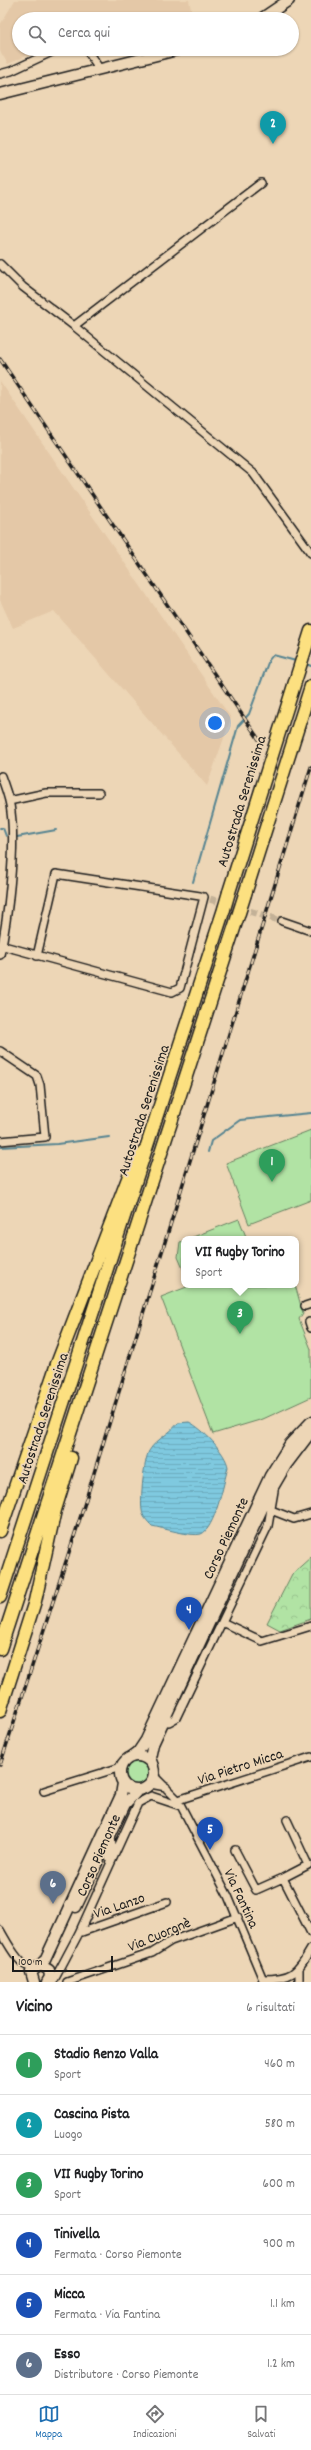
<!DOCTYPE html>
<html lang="it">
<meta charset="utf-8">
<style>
:root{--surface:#fff;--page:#f2f2f2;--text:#202124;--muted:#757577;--line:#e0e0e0;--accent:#1f6fb2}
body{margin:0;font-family:Dekko,sans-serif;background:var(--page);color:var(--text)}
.scale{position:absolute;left:12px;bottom:10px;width:101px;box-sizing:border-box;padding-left:4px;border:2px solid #1c1c1c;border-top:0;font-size:11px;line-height:14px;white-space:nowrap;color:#1c1c1c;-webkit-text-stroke:3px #edd6b6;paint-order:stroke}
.you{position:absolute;left:215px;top:723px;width:14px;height:14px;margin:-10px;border:3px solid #fff;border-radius:50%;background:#1a73e8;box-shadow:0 0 0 6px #1a73e833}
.badge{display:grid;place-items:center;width:26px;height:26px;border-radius:50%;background:var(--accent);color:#fff;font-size:13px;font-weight:700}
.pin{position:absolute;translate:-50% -33px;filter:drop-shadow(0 1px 2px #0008)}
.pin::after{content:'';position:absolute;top:21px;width:14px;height:12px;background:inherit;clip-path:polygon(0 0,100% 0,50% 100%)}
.popup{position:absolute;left:181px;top:1236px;width:118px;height:52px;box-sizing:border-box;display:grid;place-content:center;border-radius:8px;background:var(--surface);filter:drop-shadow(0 1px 3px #0005);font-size:13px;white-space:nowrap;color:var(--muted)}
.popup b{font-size:15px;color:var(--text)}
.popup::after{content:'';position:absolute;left:50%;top:100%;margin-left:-8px;border:8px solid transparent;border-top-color:var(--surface)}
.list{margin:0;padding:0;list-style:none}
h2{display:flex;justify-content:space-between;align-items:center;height:52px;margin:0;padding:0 16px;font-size:17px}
h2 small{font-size:13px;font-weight:400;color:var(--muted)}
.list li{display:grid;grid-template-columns:26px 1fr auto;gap:12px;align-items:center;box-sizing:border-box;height:60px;padding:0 16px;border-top:1px solid var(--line)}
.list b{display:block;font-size:15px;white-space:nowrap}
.list p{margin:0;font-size:13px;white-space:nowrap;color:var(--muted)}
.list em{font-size:13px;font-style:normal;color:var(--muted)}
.icon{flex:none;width:22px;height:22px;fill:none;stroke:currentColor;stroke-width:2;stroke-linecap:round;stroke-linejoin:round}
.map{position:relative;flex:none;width:311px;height:1982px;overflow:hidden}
.search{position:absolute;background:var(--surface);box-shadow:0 1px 3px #0004;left:12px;right:12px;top:12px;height:44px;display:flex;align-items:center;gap:10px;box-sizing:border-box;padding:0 14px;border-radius:22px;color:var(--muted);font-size:15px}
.sheet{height:412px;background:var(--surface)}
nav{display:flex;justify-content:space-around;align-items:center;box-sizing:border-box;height:56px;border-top:1px solid var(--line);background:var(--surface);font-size:11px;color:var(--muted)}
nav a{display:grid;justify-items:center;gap:2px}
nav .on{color:var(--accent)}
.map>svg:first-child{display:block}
</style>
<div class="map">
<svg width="311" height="1982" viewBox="0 0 311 1982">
<defs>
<pattern id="forest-crowns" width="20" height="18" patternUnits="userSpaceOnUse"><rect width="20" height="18" fill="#b1e3a4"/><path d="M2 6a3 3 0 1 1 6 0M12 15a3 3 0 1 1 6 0" fill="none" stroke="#98c28d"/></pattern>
<pattern id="water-rules" width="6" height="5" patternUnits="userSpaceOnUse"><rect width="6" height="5" fill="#7fc9df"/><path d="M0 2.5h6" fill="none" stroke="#6dacbf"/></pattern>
</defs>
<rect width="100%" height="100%" fill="#edd6b6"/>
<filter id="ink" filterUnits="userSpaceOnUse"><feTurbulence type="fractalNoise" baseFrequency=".025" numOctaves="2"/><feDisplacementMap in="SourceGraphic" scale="8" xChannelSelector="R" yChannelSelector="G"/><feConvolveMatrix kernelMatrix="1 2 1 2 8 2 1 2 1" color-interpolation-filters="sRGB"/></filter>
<g filter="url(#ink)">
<path fill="#e4c8a7" d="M 15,0 L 189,0 L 193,19 L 19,19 L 19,49 L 42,49 L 8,64 L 0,51 L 0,25 Z
M 0,381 L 231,718 L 207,786 L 54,611 L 13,628 L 0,600 Z"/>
<path fill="#b1e3a4" stroke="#668060" d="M 311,1130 L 311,1200 L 249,1224 L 226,1163 Z
M 239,1219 L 247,1239 L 188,1239 Z
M 184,1241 L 184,1271 L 178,1257 L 180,1242 Z
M 192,1285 L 295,1285 L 303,1313 L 299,1319 L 311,1349 L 311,1397 L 263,1419 L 213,1434 L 161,1297 Z
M124 1773a13 13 0 1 1 26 0a13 13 0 1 1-26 0Z"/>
<path fill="url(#forest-crowns)" stroke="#668060" d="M 311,1557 L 311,1619 L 280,1630 L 267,1623 L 292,1574 Z"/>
<path fill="url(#water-rules)" stroke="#578491" d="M 189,1422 C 202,1428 226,1453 228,1467 C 224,1482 215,1529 201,1534 C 192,1537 162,1528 152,1526 C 148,1522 142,1516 142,1510 C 140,1500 144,1460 149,1451 C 156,1439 170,1434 178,1423 Z"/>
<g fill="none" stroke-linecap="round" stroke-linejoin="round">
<path stroke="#578491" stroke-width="2" d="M 304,663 L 311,666
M 0,828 L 3,828 L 6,836
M 17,837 L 56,830
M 193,882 L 238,726 L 249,714 L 269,660 L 273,655 L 296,661
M 0,1147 L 57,1144 L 109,1137
M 208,1152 L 211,1141 L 240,1120 L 311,1113"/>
<path stroke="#c3b197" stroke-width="7" stroke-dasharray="7 3.5" stroke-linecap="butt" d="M 200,896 L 282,921"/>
<g stroke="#1c1c1c" stroke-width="10">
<path id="minor" d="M 86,49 L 99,68
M 0,74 L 11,71 L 58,49
M 0,264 L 23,287 L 74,326 L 253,473 L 311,553
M 74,326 L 261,183
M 9,801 L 46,793 L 99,793
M 282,921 L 311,931
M 0,945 L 172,992 L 180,988 L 204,897
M 0,955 C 8,918 16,849 11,812 C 10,799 5,788 1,776
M 37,956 L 56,874 L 200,896
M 0,1051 L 37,1076 L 40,1085 L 45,1137 L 0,1141
M 305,1306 L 311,1304
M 309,1322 L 311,1328
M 271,1510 L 294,1519 L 311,1514
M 222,1622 L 262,1641 L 311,1626
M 164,1721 L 169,1722 L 176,1718 L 268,1526 L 274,1491
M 154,1776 L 178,1800 L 228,1896 L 264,1982
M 150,1784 L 166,1787
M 44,1791 L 121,1767
M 178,1800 L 311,1757
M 287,1820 L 308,1865 L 283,1878 L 311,1933
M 235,1850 L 256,1890 L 283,1878
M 109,1858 L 112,1846 L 111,1834
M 0,1930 C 6,1940 21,1971 34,1967
M 79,1933 L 167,1902
M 263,1979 C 291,1979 297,1974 311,1949
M 53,1982 L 79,1933 L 138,1803 L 151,1796 L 181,1806
M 67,1982 L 152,1953 L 171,1941 L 238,1917
M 299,1982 L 299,1969"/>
</g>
<g stroke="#1c1c1c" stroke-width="13">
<path id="secondary" d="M 261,19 L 289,0
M 0,94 L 181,49
M120 1773a17 17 0 1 1 34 0a17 17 0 1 1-34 0Z
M 131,1757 L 138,1752 L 146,1740 L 270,1476 L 290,1444 L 311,1422
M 153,1766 L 150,1758 L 153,1744 L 269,1494 L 286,1465 L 311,1432
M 76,1907 L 125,1804 L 138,1790
M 40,1965 L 45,1960 L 121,1795 L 123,1783
M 34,1982 L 31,1972 L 40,1965 L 49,1970 L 50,1977 L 47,1982"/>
</g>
<g stroke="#1c1c1c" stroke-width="15">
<path id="motorway" d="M 229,892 L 311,631
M 245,894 L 311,686
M 0,1531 L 57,1364 L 137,1155
M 0,1597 L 224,909
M 0,1649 L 238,916
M 0,1711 L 35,1601 L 55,1510 L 71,1458"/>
</g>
<use href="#minor" stroke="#edd6b6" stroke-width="7"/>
<use href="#secondary" stroke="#edd6b6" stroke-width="10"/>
<use href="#motorway" stroke="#fce080" stroke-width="12"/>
<g stroke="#1c1c1c" stroke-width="3.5">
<path id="rail" d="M 0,359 L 262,744
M 0,1765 L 82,1512 L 311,767"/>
</g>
<use href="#rail" stroke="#edd6b6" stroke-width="2" stroke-dasharray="6" stroke-linecap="butt"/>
<g stroke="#1c1c1c" stroke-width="15" stroke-linecap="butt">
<path id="motorway-bridge" d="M 224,909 L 229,892
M 238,916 L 245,894"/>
</g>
<use href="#motorway-bridge" stroke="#fce080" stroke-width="12"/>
</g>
</g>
<g text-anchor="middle" stroke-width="3.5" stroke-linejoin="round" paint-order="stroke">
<g font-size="15" fill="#1c1c1c" stroke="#edd6b6">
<text transform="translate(241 801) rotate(-73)" y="5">Autostrada Serenissima</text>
<text transform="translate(143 1110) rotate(-72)" y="5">Autostrada Serenissima</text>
<text transform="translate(42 1418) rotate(-72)" y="5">Autostrada Serenissima</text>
<text transform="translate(225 1538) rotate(-65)" y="5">Corso Piemonte</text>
<text transform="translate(240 1766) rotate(-18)" y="5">Via Pietro Micca</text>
<text transform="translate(98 1855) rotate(-66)" y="5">Corso Piemonte</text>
<text transform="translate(242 1898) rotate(65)" y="5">Via Fantina</text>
<text transform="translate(119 1905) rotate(-19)" y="5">Via Lanzo</text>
<text transform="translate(159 1934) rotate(-23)" y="5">Via Cuorgnè</text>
</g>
</g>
</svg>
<div class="scale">100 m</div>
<div class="you"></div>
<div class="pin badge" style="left:272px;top:1182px;background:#2e9e5b">1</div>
<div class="pin badge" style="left:273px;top:144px;background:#0f9aa8">2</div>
<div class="pin badge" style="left:240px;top:1334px;background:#2e9e5b">3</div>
<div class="popup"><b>VII Rugby Torino</b>Sport</div>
<div class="pin badge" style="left:189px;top:1630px;background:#1a4fb4">4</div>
<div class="pin badge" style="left:210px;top:1850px;background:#1a4fb4">5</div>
<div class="pin badge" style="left:53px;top:1904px;background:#5c6f8a">6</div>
<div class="search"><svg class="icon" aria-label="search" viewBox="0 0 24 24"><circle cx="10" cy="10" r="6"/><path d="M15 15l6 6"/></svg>Cerca qui</div>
</div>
<section class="sheet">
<h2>Vicino<small>6 risultati</small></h2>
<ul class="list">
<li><span class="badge" style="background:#2e9e5b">1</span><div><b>Stadio Renzo Valla</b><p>Sport</p></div><em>460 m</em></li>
<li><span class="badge" style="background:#0f9aa8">2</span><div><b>Cascina Pista</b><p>Luogo</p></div><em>580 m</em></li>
<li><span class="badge" style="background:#2e9e5b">3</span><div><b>VII Rugby Torino</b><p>Sport</p></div><em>600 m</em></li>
<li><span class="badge" style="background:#1a4fb4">4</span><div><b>Tinivella</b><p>Fermata · Corso Piemonte</p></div><em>900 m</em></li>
<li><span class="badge" style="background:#1a4fb4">5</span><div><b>Micca</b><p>Fermata · Via Fantina</p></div><em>1.1 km</em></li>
<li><span class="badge" style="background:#5c6f8a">6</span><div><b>Esso</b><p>Distributore · Corso Piemonte</p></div><em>1.2 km</em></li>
</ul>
</section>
<nav>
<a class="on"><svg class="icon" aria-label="map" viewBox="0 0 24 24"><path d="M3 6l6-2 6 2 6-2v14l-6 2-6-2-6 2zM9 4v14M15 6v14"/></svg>Mappa</a>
<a><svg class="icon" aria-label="directions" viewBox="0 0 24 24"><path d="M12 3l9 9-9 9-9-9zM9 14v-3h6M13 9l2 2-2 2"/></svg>Indicazioni</a>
<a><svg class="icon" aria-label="saved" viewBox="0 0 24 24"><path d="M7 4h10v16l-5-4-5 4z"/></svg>Salvati</a>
</nav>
